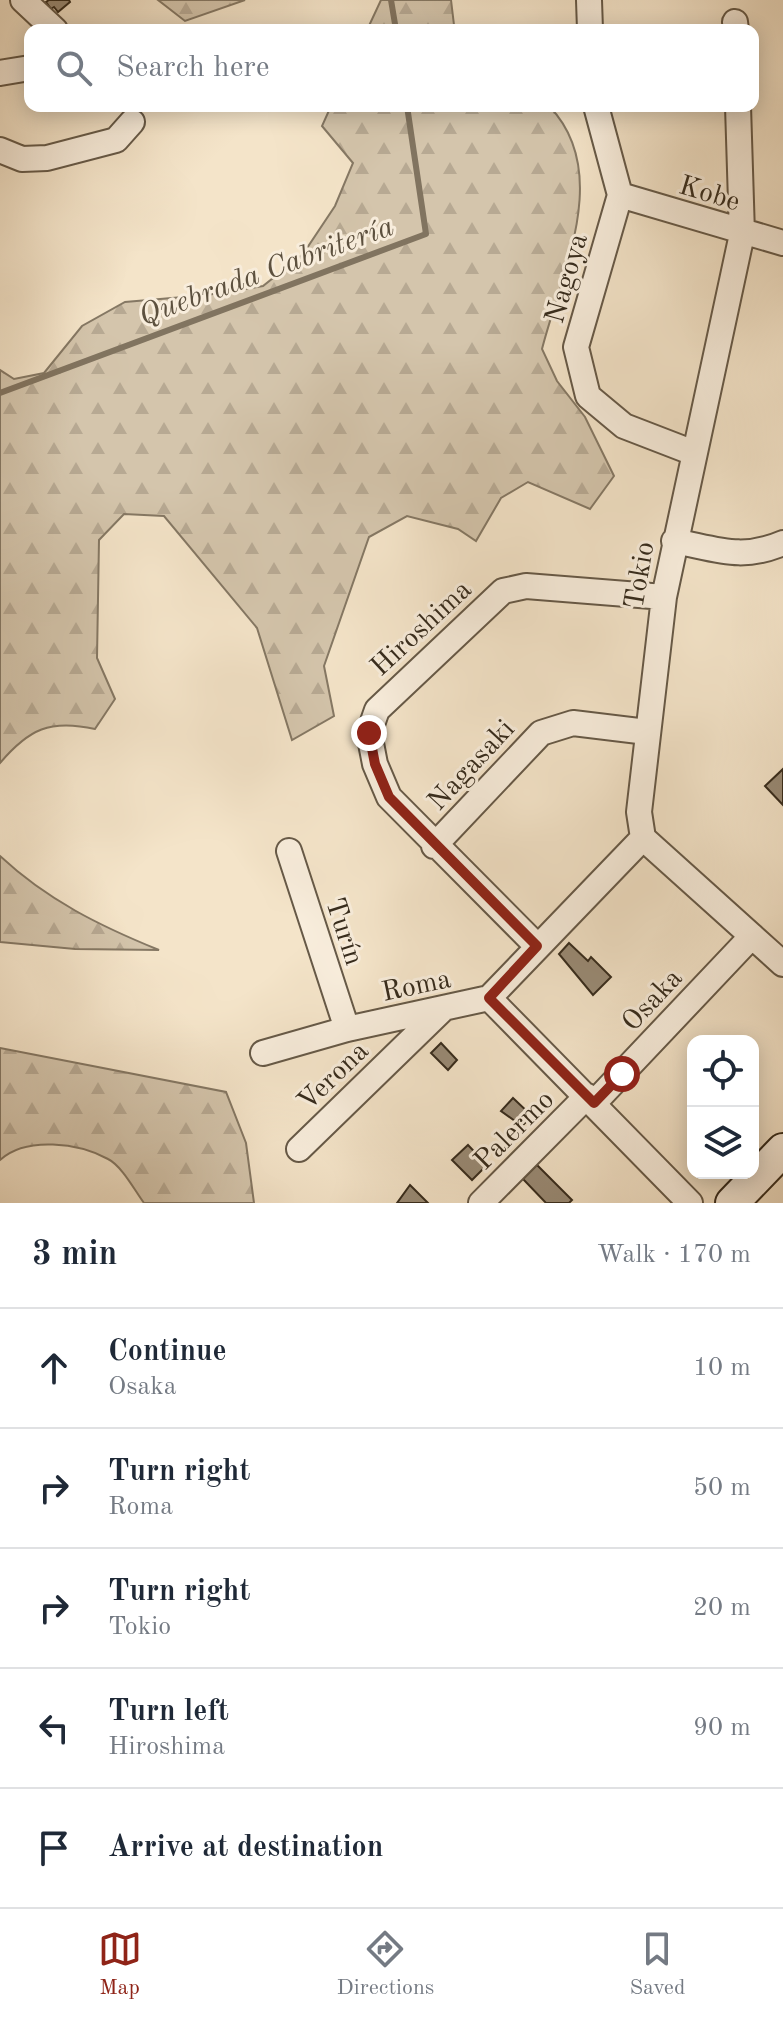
<!DOCTYPE html>
<meta charset="utf-8">
<style>
:root{--surface:#fff;--page:#f2f2f3;--text:#1f2937;--muted:#747a83;--line:#e0e1e3;--accent:#8f2418}
body{margin:0;font-family:"Old Standard TT",serif;background:var(--page);color:var(--text)}
.controls{position:absolute;right:24px;bottom:24px;display:grid;overflow:hidden;border-radius:16px;box-shadow:0 4px 20px #0003}
.controls button{width:72px;height:72px;display:grid;place-items:center;padding:0;border:0;border-bottom:2px solid var(--line);background:var(--surface);color:var(--text);font:40px sans-serif}
.stop{position:absolute;width:24px;height:24px;margin:-18px;border:6px solid #8f2418;border-radius:50%;background:#fff}
.stop.end{background:#8f2418;border-color:#fff;box-shadow:0 2px 8px #0008}
.list{margin:0;padding:0;list-style:none}
h2{display:flex;justify-content:space-between;align-items:center;height:104px;margin:0;padding:0 32px;font-size:34px}
h2 small{font-size:26px;font-weight:400;color:var(--muted)}
.list li{display:grid;grid-template-columns:52px 1fr auto;gap:24px;align-items:center;box-sizing:border-box;height:120px;padding:0 32px;border-top:2px solid var(--line)}
.list b{display:block;font-size:30px;white-space:nowrap}
.list p{margin:0;font-size:26px;white-space:nowrap;color:var(--muted)}
.list em{font-size:26px;font-style:normal;color:var(--muted)}
.icon{flex:none;width:44px;height:44px;fill:none;stroke:currentColor;stroke-width:2;stroke-linecap:round;stroke-linejoin:round}
.map{position:relative;flex:none;width:783px;height:1203px;overflow:hidden}
.search{position:absolute;background:var(--surface);box-shadow:0 4px 20px #0003;left:24px;right:24px;top:24px;height:88px;display:flex;align-items:center;gap:20px;box-sizing:border-box;padding:0 28px;border-radius:16px;color:var(--muted);font-size:30px}
.sheet{height:704px;background:var(--surface)}
nav{display:flex;justify-content:space-around;align-items:center;box-sizing:border-box;height:112px;border-top:2px solid var(--line);background:var(--surface);font-size:22px;color:var(--muted)}
nav a{display:grid;justify-items:center;gap:4px}
nav .on{color:var(--accent)}
.map>svg:first-child{display:block}
</style>
<div class="map">
<svg width="783" height="1203" viewBox="0 0 783 1203">
<defs>
<pattern id="forest-firs" width="22" height="20" patternUnits="userSpaceOnUse" patternTransform="scale(2)"><rect width="22" height="20" fill="#d4c5ac"/><path d="M5 1l3.5 6h-7zM16 11l3.5 6h-7z" fill="#b7a993"/></pattern>
</defs>
<rect width="100%" height="100%" fill="#f4e4c9"/>
<filter id="stains"><feTurbulence type="fractalNoise" baseFrequency=".0025" numOctaves="4"/><feColorMatrix values="0 0 0 0 .2 0 0 0 0 .09 0 0 0 0 .02 0 0 0 .5 -.17"/></filter>
<radialGradient id="worn" r=".72"><stop offset=".6" stop-color="#630" stop-opacity="0"/><stop offset="1" stop-color="#630" stop-opacity=".3"/></radialGradient>
<path fill="url(#forest-firs)" stroke="#857864" stroke-width="2" d="M 158,0 L 245,0 L 185,21 Z
M 381,0 L 451,0 L 454,25 L 462,30 L 367,30 Z
M 331,106 L 549,106 C 613,172 561,274 542,349 L 557,381 L 585,417 L 614,476 L 590,509 L 528,482 L 501,498 L 476,541 L 458,529 L 407,516 L 369,537 L 324,666 L 334,716 L 292,740 L 257,628 L 164,516 L 124,514 L 99,540 L 97,658 L 115,699 L 95,729 C 50,719 29,729 0,763 L 0,370 L 14,379 L 44,373 L 82,326 L 125,302 L 207,295 L 263,286 L 303,254 L 335,206 L 353,163 L 322,126 Z
M 0,856 C 47,900 100,926 159,950 L 75,949 L 0,942 Z
M 0,1048 L 226,1092 L 246,1143 L 254,1203 L 144,1203 C 135,1191 122,1166 108,1159 C 79,1143 26,1136 0,1160 Z"/>
<g fill="none" stroke-linecap="round" stroke-linejoin="round">
<path stroke="#817460" stroke-width="6" d="M 391,0 L 396,30
M 0,393 L 426,234 L 407,106"/>
</g>
<path fill="#998b76" stroke="#362b1c" stroke-width="2" d="M 49,0 L 69,0 L 70,2 L 58,12 L 54,7 L 51,9 L 46,2 Z
M 783,769 L 783,805 L 765,786 Z
M 569,943 L 588,961 L 591,957 L 611,977 L 593,995 L 559,954 Z
M 441,1043 L 457,1060 L 448,1070 L 431,1053 Z
M 513,1098 L 532,1116 L 522,1126 L 501,1111 Z
M 468,1145 L 487,1165 L 472,1180 L 452,1160 Z
M 537,1165 L 572,1200 L 569,1203 L 546,1203 L 523,1179 Z
M 410,1185 L 428,1203 L 397,1203 Z"/>
<g fill="none" stroke-linecap="round" stroke-linejoin="round">
<g stroke="#665947" stroke-width="28">
<path id="minor" d="M 23,0 L 55,30
M 589,0 L 590,30
M 735,22 L 736,30
M 0,73 L 30,68
M 596,106 L 620,195 L 576,347 L 588,396 L 624,426 L 694,453
M 0,150 L 22,159 L 47,158 L 116,140 L 132,122
M 620,195 L 783,243
M 674,541 C 717,549 741,561 783,543
M 643,838 L 783,964
M 434,846 L 541,733 L 573,723 L 647,732
M 289,851 L 347,1029
M 537,946 L 389,797 L 375,764 L 369,733 L 377,710 L 503,591 L 526,586 L 664,597
M 489,998 L 643,838 L 639,812 L 664,597 L 742,234 L 738,106
M 489,998 L 690,1203
M 263,1053 L 347,1029 L 489,998
M 594,1103 L 752,936
M 299,1149 L 441,1011
M 481,1203 L 587,1096"/>
</g>
<g stroke="#362b1c" stroke-width="36">
<path id="secondary" d="M 732,1203 L 783,1150"/>
</g>
<use href="#minor" stroke="#f8eddc" stroke-width="24"/>
<use href="#secondary" stroke="#f8eddc" stroke-width="32"/>
</g>
<g fill="none" stroke-linecap="round" stroke-linejoin="round">
<path stroke="#8f2418" stroke-width="10" d="M 369,733 L 375,764 L 389,797 L 537,946 L 489,998 L 594,1103 L 622,1074"/>
</g>
<g text-anchor="middle" stroke-width="6" stroke-linejoin="round" paint-order="stroke">
<g font-size="28" fill="#362b1c" stroke="#f8eddc">
<text transform="translate(710 192) rotate(17)" y="10">Kobe</text>
<text transform="translate(565 278) rotate(-74)" y="10">Nagoya</text>
<text transform="translate(638 575) rotate(-80)" y="10">Tokio</text>
<text transform="translate(420 627) rotate(-43)" y="10">Hiroshima</text>
<text transform="translate(470 764) rotate(-47)" y="10">Nagasaki</text>
<text transform="translate(346 931) rotate(72)" y="10">Turín</text>
<text transform="translate(416 984) rotate(-12)" y="10">Roma</text>
<text transform="translate(651 999) rotate(-47)" y="10">Osaka</text>
<text transform="translate(332 1075) rotate(-44)" y="10">Verona</text>
<text transform="translate(513 1129) rotate(-45)" y="10">Palermo</text>
</g>
<g font-size="30" font-style="italic" fill="#5c503e" stroke="#f8eddc">
<text transform="translate(266 270) rotate(-20)" y="10">Quebrada Cabritería</text>
</g>
</g>
<rect width="100%" height="100%" filter="url(#stains)"/>
<rect width="100%" height="100%" fill="url(#worn)"/>
</svg>
<div class="controls">
<button><svg class="icon" aria-label="locate" viewBox="0 0 24 24"><circle cx="12" cy="12" r="6"/><path d="M12 2v4M12 18v4M2 12h4M18 12h4"/></svg></button>
<button><svg class="icon" aria-label="layers" viewBox="0 0 24 24"><path d="M12 4l9 5-9 5-9-5zM3 14l9 5 9-5"/></svg></button>
</div>
<div class="stop" style="left:622px;top:1074px"></div>
<div class="stop end" style="left:369px;top:733px"></div>
<div class="search"><svg class="icon" aria-label="search" viewBox="0 0 24 24"><circle cx="10" cy="10" r="6"/><path d="M15 15l6 6"/></svg>Search here</div>
</div>
<section class="sheet">
<h2>3 min<small>Walk · 170 m</small></h2>
<ul class="list">
<li><svg class="icon" aria-label="ahead" viewBox="0 0 24 24"><path d="M12 20V5M6 11l6-6 6 6"/></svg><div><b>Continue</b><p>Osaka</p></div><em>10 m</em></li>
<li><svg class="icon" aria-label="right" viewBox="0 0 24 24"><path d="M7 20v-9h11M14 6l5 5-5 5"/></svg><div><b>Turn right</b><p>Roma</p></div><em>50 m</em></li>
<li><svg class="icon" aria-label="right" viewBox="0 0 24 24"><path d="M7 20v-9h11M14 6l5 5-5 5"/></svg><div><b>Turn right</b><p>Tokio</p></div><em>20 m</em></li>
<li><svg class="icon" aria-label="left" viewBox="0 0 24 24"><path d="M17 20v-9H6M10 6l-5 5 5 5"/></svg><div><b>Turn left</b><p>Hiroshima</p></div><em>90 m</em></li>
<li><svg class="icon" aria-label="arrive" viewBox="0 0 24 24"><path d="M6 21V4h12l-3 4 3 4H6"/></svg><div><b>Arrive at destination</b></div></li>
</ul>
</section>
<nav>
<a class="on"><svg class="icon" aria-label="map" viewBox="0 0 24 24"><path d="M3 6l6-2 6 2 6-2v14l-6 2-6-2-6 2zM9 4v14M15 6v14"/></svg>Map</a>
<a><svg class="icon" aria-label="directions" viewBox="0 0 24 24"><path d="M12 3l9 9-9 9-9-9zM9 14v-3h6M13 9l2 2-2 2"/></svg>Directions</a>
<a><svg class="icon" aria-label="saved" viewBox="0 0 24 24"><path d="M7 4h10v16l-5-4-5 4z"/></svg>Saved</a>
</nav>
